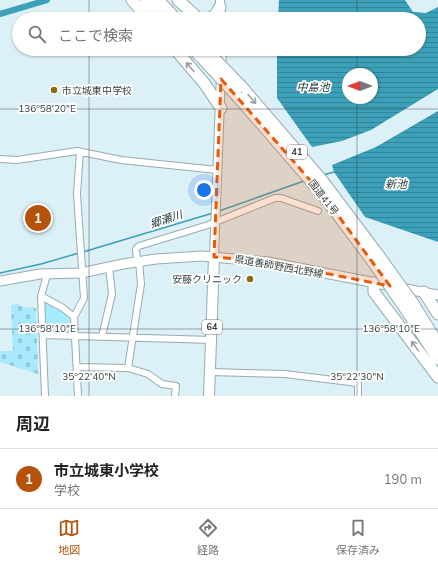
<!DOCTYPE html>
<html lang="ja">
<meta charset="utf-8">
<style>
:root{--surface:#fff;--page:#f2f2f2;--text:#222;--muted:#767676;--line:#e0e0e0;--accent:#b45309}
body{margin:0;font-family:Mulish,"Noto Sans JP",sans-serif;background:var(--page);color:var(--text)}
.compass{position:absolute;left:342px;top:68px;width:36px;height:36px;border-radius:50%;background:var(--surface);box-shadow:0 1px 3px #0004;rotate:270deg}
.you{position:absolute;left:204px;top:190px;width:14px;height:14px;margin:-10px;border:3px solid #fff;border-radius:50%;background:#1a73e8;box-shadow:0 0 0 6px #1a73e833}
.badge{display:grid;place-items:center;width:26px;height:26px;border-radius:50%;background:var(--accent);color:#fff;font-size:13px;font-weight:700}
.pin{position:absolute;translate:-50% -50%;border:2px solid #fff;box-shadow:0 1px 4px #0006}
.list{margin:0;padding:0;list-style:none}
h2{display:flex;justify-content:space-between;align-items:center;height:52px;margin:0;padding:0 16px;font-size:17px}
h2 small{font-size:13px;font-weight:400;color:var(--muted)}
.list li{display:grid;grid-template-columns:26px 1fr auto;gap:12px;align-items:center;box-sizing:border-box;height:60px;padding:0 16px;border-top:1px solid var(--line)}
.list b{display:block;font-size:15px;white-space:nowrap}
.list p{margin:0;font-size:13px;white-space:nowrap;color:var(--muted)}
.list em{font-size:13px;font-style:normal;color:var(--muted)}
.icon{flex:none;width:22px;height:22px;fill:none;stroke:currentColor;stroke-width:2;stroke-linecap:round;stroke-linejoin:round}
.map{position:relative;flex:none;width:438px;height:396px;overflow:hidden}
.search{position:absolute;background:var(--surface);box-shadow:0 1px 3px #0004;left:12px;right:12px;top:12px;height:44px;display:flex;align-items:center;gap:10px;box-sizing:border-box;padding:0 14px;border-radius:22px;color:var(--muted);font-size:15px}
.sheet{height:112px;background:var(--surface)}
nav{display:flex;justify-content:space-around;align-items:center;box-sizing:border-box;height:56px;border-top:1px solid var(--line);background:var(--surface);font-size:11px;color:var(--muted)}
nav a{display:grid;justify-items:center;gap:2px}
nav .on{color:var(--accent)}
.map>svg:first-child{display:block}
</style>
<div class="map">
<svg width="438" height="396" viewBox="0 0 438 396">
<defs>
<pattern id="cemetery-stones" width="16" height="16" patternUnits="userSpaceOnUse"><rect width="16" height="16" fill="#a8eafd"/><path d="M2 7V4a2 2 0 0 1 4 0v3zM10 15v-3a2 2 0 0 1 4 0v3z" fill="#91cada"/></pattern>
<pattern id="water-rules" width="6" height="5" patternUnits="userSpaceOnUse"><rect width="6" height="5" fill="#3ca0b8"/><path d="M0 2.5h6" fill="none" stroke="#338497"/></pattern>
</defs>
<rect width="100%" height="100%" fill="#dcf1f7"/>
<path fill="url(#cemetery-stones)" d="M 17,304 L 23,307 L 36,308 L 38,374 L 0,362 L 0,351 L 13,351 L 11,305 Z"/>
<path fill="#a8eafd" d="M 44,302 L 60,310 L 71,319 L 71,333 L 45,333 Z"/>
<path fill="url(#water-rules)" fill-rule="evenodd" d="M 279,0 L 405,0 L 413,12 L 426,13 L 438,7 L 438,89 L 371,130 L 342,141 L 312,147 L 277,98 L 277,49 L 419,49 L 419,19 L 278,19 ZM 348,74 L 372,74 L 372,98 L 348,98 Z
M 438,111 L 438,242 L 365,217 L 334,172 L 332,165 L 376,147 Z"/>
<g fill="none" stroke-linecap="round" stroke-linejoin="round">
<path stroke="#3ca0b8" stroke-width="1.5" d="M 323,175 L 334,172
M 219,211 L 304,181
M 83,252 L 213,213
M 0,273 L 41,264 L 79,253"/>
<path stroke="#3ca0b8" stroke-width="6" d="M 0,14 L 47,0"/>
<g stroke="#97abb0" stroke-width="8">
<path id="minor" d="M 0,159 L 17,160 L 77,151 L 121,160 L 217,170
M 137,261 L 136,249 L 139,246 L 208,225 L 275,198 L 281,198 L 318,211
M 41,296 L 63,308 L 74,317
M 43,335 L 212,340
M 102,336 L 112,294 L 109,267
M 77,367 L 128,368 L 148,374 L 162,384 L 176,386 L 175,396
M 128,368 L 141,284 L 139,261
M 210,372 L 285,374 L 358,383 L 358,396
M 45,396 L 41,296 L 47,275
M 78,396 L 74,317 L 84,298 L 77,194 L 80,152"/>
</g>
<g stroke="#97abb0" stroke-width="10">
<path id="tertiary" d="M 220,0 L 221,19
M 214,257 L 222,49"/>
</g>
<g stroke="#97abb0" stroke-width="11">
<path id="secondary" d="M 0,281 L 40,274 L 81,273 L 123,264 L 156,259 L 202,256 L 268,262 L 438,295"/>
</g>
<g stroke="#97abb0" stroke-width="12">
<path id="primary" d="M 209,396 L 214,257"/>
</g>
<g stroke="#97abb0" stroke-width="13">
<path id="trunk" d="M 132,0 L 149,19
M 146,0 L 164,19
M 158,0 L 176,19
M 178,0 L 199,19
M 209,19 L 216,14 L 220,7
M 175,49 L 204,83 L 221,108
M 193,49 L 202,58
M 241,86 L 321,179 L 379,256
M 238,97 L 323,195 L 371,259
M 374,283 L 374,292 L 438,377
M 424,292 L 438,314
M 412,302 L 438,344
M 405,308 L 438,359"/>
</g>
<use href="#minor" stroke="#fff" stroke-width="6"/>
<use href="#tertiary" stroke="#fff" stroke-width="8"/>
<use href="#secondary" stroke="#fff" stroke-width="9"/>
<use href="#primary" stroke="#fff" stroke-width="10"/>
<use href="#trunk" stroke="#fff" stroke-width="11"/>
<g stroke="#97abb0" stroke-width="13" stroke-linecap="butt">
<path id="trunk-bridge" d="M 206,50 L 241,86
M 202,58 L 238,97
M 379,256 L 412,302
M 371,259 L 405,308"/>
</g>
<use href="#trunk-bridge" stroke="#fff" stroke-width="11"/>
</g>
<defs><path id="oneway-shaft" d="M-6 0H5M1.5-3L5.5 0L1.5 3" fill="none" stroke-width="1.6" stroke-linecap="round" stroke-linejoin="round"/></defs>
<g stroke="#9a9ea0">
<use href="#oneway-shaft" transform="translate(190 67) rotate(-131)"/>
<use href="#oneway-shaft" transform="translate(252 99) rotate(49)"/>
<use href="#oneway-shaft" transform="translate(415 346) rotate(-126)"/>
</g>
<path fill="#e8590c" fill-opacity="0.2" stroke="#e8590c" stroke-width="3" stroke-dasharray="8 5" stroke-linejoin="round" d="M 221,79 L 323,195 L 390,286 L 268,262 L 214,257 Z"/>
<path fill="none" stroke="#363e40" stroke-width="1" stroke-opacity="0.45" d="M 89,0 L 89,19M 357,0 L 357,19M 89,49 L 89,396M 357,49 L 357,74M 357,98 L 357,396M 0,109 L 438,109M 0,329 L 438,329"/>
<g fill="#8e6b0f" stroke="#fff" stroke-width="1.5">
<circle cx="54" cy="90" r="4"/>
<circle cx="250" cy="279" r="4"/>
</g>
<g text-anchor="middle" stroke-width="3.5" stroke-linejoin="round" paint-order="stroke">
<g fill="#fff" stroke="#727879" stroke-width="1">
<rect x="287" y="145" width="20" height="14" rx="3"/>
<rect x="202" y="320" width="20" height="14" rx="3"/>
</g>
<g font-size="9" font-weight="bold" fill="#363e40">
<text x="297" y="155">41</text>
<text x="212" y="330">64</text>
</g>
<g font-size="10" fill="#363e40" stroke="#fff" text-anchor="start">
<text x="62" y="94">市立城東中学校</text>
<text x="242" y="283" text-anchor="end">安藤クリニック</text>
</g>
<g font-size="10" fill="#363e40" stroke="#fff">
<text transform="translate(324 197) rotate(52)" y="4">国道41号</text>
<text transform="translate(279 266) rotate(10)" y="4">県道善師野西北野線</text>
</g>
<g font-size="11" font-style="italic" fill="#192f35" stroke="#fff">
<text x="313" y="91">中島池</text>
<text x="396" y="188">新池</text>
<text transform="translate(166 219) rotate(-18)" y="4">郷瀬川</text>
</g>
</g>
<g font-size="10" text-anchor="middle" fill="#363e40" stroke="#fff" stroke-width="3.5" stroke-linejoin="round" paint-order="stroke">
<text x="47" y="112">136°58'20"E</text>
<text x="391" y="332">136°58'10"E</text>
<text x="47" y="332">136°58'10"E</text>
<text x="89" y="380">35°22'40"N</text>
<text x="357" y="380">35°22'30"N</text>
</g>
</svg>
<svg class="compass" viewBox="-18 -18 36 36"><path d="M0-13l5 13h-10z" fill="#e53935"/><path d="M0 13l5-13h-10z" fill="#767676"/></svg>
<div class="you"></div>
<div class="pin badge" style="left:38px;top:218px">1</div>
<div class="search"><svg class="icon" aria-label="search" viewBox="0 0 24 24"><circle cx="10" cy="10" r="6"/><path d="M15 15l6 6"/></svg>ここで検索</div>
</div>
<section class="sheet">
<h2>周辺<small></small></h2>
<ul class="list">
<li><span class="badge">1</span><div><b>市立城東小学校</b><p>学校</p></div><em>190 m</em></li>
</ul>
</section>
<nav>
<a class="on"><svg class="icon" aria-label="map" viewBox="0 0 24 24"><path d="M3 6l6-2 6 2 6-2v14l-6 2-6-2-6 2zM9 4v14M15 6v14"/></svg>地図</a>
<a><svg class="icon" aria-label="directions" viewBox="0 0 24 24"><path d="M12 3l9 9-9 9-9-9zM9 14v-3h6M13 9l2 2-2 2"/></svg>経路</a>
<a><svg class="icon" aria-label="saved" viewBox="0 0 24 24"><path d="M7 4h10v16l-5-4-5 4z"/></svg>保存済み</a>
</nav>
